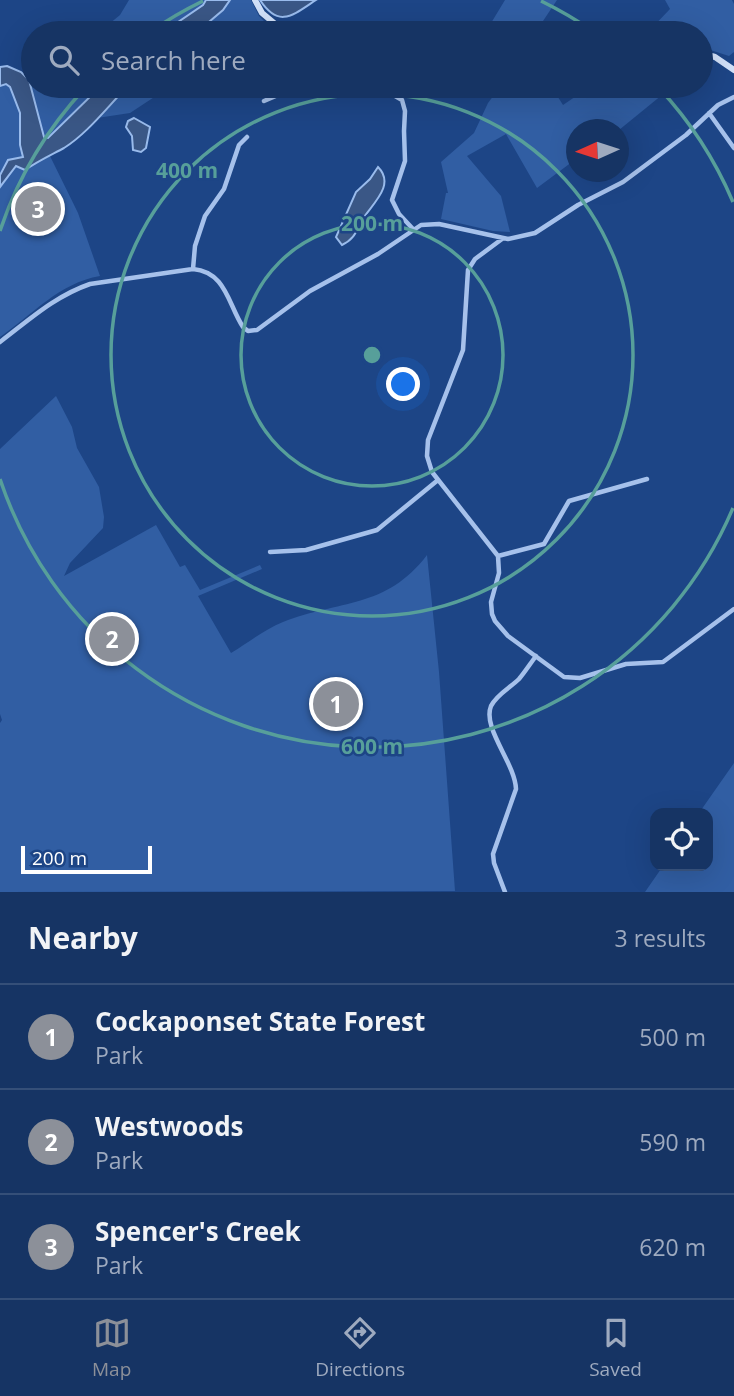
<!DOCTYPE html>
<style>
:root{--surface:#163464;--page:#1f3c6a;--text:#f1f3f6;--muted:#9eaabf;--line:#354f78;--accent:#8c9099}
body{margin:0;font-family:"Open Sans",sans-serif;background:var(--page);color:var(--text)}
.controls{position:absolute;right:21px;bottom:21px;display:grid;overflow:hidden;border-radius:14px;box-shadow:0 7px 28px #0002}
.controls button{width:63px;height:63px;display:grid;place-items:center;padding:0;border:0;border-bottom:2px solid var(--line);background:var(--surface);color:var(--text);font:35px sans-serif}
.compass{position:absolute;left:566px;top:119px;width:63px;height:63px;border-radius:50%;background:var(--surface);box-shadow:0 7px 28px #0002;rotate:267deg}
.scale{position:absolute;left:21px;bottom:18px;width:131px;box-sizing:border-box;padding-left:7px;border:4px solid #fff;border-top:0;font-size:19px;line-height:24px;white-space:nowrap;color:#fff;-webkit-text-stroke:5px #1d4586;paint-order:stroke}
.you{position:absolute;left:404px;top:385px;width:24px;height:24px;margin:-18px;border:5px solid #fff;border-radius:50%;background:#1a73e8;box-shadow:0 0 0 10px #1a73e833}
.badge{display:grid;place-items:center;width:46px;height:46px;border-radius:50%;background:var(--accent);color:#fff;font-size:23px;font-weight:700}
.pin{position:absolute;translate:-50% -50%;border:4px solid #fff;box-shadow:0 2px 7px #0006}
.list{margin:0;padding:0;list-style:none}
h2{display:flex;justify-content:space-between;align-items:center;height:91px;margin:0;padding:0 28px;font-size:30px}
h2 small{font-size:23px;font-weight:400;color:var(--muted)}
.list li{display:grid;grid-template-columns:46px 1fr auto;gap:21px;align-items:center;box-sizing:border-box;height:105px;padding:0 28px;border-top:2px solid var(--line)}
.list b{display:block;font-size:26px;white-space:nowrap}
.list p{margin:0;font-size:23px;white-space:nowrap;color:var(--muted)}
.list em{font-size:23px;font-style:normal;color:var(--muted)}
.icon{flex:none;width:38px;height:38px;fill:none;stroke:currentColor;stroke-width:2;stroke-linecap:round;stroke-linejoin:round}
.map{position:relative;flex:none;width:734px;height:892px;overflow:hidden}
.search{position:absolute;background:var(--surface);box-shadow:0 7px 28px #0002;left:21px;right:21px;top:21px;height:77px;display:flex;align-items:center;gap:18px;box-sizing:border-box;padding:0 24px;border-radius:38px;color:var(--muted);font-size:26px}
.sheet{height:406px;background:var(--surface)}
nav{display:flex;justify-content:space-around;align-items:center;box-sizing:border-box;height:98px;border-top:2px solid var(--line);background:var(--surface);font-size:19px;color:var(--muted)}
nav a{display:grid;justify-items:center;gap:4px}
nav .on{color:var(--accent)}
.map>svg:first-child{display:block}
</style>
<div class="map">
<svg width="734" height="892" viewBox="0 0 734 892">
<rect width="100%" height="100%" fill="#1d4586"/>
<path fill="#315ea3" d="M 129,0 L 206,0 L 203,5 L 162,33 L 98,33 L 120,15 Z
M 230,0 L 251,0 L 259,16 L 267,24 L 257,33 L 196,33 L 223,10 Z
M 505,0 L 557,0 L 535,33 L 485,33 Z
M 665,0 L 732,0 L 734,4 L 734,52 L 729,56 L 701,47 L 701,33 L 647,33 L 670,9 Z
M 33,79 L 33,86 L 101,86 L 48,138 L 44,137 L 29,80 Z
M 0,82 L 9,82 L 44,157 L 49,154 L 78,213 L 100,276 C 59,283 32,315 0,337 Z
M 128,86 L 171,86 L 130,113 L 97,118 Z
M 482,86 L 551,86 L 563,105 L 591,86 L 673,86 L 619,130 L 576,130 L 576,159 L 537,188 L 506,134 L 467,156 L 501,196 L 510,232 L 493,231 L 441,219 L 446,193 L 448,193 L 441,162 L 474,133 L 488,103 L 494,95 Z
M 56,396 L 72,427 L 77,448 L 99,487 L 104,517 L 103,528 L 70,563 L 64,576 L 156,525 L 180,567 L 185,565 L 200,590 L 260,565 L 262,569 L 198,596 L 231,653 C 248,643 265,629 283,622 C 339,600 386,609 427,555 L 439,672 L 455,891 L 0,892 L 0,723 L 2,720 L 0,714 L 0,449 Z
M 734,763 L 734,892 L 645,892 L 663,866 L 708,866 L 708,813 L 699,813 Z"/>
<path fill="#3a5786" stroke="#99bbec" stroke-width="2" d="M 206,0 L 230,0 L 223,10 L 196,33 L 162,33 L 203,5 Z
M 260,0 L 316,0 C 293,15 279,29 260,0 Z
M 7,66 L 21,72 L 29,80 L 44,137 L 48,138 L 101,86 L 128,86 C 108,106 88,133 64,148 C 51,155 38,161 25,170 L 16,166 L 0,187 L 0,175 L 8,160 L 23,157 L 20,145 L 20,113 L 10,87 L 6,84 L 0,86 L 0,67 Z
M 134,118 L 150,127 L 146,148 L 141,152 L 133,150 L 132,136 L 126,127 L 128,121 Z
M 378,167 C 396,185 372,204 362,220 C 356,231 355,239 342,245 L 336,237 L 356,192 L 370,179 Z"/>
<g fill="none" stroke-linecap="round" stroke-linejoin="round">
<path stroke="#a6c1eb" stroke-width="4.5" d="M 378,86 L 402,100 L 405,111 L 404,131 L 405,161 L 392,200 L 399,214 L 413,229
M 264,101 L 299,86
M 709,113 L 734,148
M 502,239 L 475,259 L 468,270 L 463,350 L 428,440 L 427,456 L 432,472 L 498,556 L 499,573 L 491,602 L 492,614 L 495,621 L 508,636 L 564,677 L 580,678 L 626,664 L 663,662 L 734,609
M 193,269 L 195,246 L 205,216 L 224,189 L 239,145 L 247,137
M 0,342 C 29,320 55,296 90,284 L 193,269 C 226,272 228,304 243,327 L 248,331 L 257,330 L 310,291 L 378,254 L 421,225 L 439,224 L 508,239 L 535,233 L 578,205 L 623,182 L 686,135 L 718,105 L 734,97
M 270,552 L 306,550 L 377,530 L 438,480
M 498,556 L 544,544 L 569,501 L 647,479
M 505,892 L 494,863 L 493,854 L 516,789 C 515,763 482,728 491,706 C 496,695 511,687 519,679 C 525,672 530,664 536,656"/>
<path stroke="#d1e0f8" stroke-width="6" d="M 255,0 L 262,13 L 286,33
M 701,53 L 715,57 L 734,70"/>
</g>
<g fill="none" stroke="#579f9a" stroke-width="3.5">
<circle cx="372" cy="355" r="131"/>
<circle cx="372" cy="355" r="261"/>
<path d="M733 508A392 392 0 0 1 0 479M0 231A392 392 0 0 1 85 88M150 32A392 392 0 0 1 203 1M541 1A392 392 0 0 1 594 32M659 88A392 392 0 0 1 733 202"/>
</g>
<circle cx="372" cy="355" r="10" fill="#579f9a" stroke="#1d4586" stroke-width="3.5"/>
<g font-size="21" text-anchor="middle" font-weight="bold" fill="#579f9a" stroke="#1d4586" stroke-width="5" stroke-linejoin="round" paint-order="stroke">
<text x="187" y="178">400 m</text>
<text x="372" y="231">200 m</text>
<text x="372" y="754">600 m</text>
</g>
</svg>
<div class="controls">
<button><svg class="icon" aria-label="locate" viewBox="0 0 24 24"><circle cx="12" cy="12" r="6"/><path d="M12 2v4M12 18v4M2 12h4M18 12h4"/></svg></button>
</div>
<svg class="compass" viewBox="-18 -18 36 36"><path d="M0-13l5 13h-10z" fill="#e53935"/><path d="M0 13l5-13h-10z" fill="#9eaabf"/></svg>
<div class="scale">200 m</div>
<div class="you"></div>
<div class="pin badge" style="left:336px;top:704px">1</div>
<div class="pin badge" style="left:112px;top:639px">2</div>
<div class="pin badge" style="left:38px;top:209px">3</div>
<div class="search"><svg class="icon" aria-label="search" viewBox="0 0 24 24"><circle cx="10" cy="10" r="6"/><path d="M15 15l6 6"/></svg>Search here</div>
</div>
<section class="sheet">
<h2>Nearby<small>3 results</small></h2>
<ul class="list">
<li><span class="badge">1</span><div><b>Cockaponset State Forest</b><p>Park</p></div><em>500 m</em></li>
<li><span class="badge">2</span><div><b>Westwoods</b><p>Park</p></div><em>590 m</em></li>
<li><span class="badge">3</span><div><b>Spencer's Creek</b><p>Park</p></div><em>620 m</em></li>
</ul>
</section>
<nav>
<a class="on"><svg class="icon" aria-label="map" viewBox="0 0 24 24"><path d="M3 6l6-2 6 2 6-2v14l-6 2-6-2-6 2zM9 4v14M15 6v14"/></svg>Map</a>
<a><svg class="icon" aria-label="directions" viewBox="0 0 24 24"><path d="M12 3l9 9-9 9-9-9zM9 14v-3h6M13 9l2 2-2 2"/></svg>Directions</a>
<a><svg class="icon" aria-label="saved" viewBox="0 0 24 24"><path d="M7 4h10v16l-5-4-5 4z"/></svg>Saved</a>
</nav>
